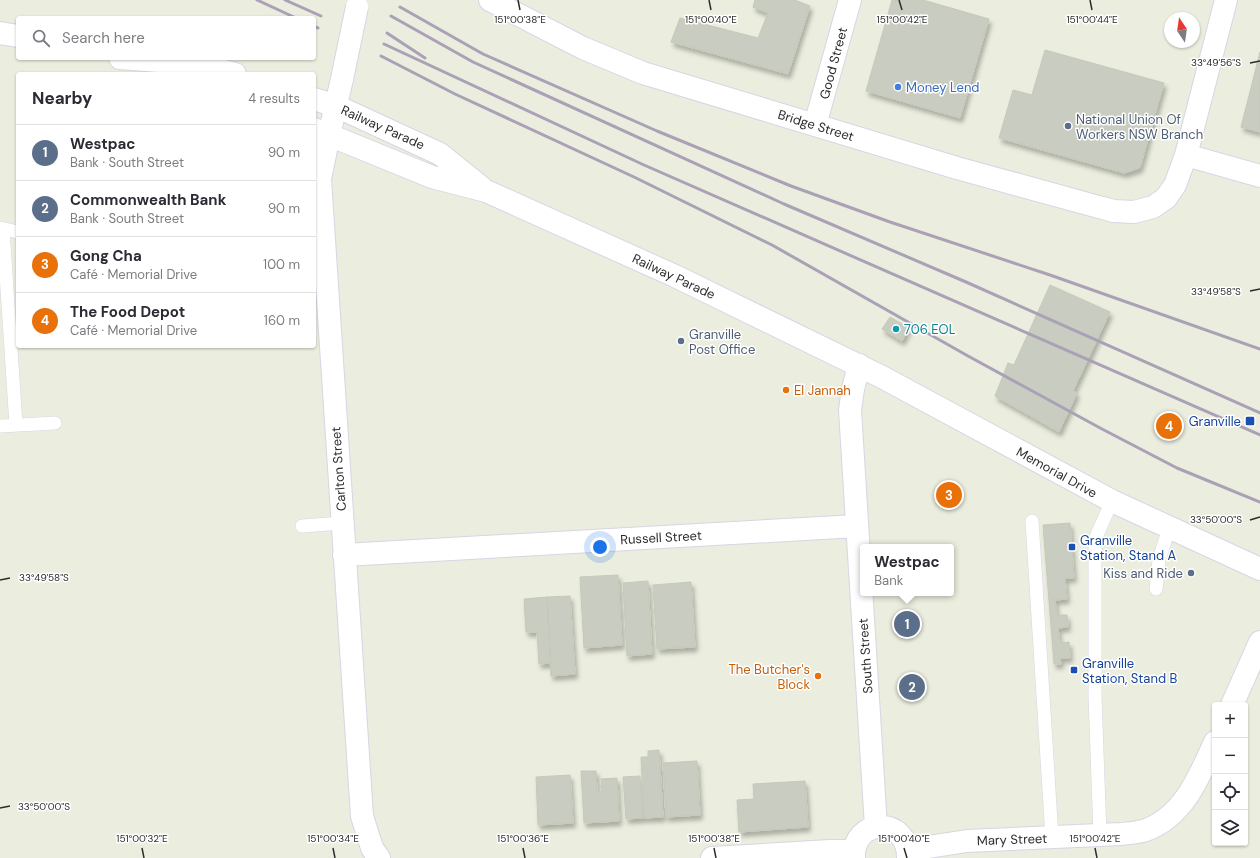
<!DOCTYPE html>
<meta charset="utf-8">
<style>
:root{--surface:#fff;--page:#f7f7f7;--text:#2b2b33;--muted:#7c7c81;--line:#e1e1e2;--accent:#2563eb}
body{margin:0;font-family:"DM Sans",sans-serif;background:var(--page);color:var(--text)}
.controls{position:absolute;right:12px;bottom:12px;display:grid;overflow:hidden;border-radius:4px;box-shadow:0 1px 3px #0004}
.controls button{width:36px;height:36px;display:grid;place-items:center;padding:0;border:0;border-bottom:1px solid var(--line);background:var(--surface);color:var(--text);font:20px sans-serif}
.compass{position:absolute;left:1164px;top:12px;width:36px;height:36px;border-radius:50%;background:var(--surface);box-shadow:0 1px 3px #0004;rotate:347deg}
.you{position:absolute;left:600px;top:547px;width:14px;height:14px;margin:-10px;border:3px solid #fff;border-radius:50%;background:#1a73e8;box-shadow:0 0 0 6px #1a73e833}
.badge{display:grid;place-items:center;width:26px;height:26px;border-radius:50%;background:var(--accent);color:#fff;font-size:13px;font-weight:700}
.pin{position:absolute;translate:-50% -50%;border:2px solid #fff;box-shadow:0 1px 4px #0006}
.popup{position:absolute;left:860px;top:544px;width:94px;height:52px;box-sizing:border-box;display:grid;place-content:center;border-radius:4px;background:var(--surface);filter:drop-shadow(0 1px 3px #0005);font-size:13px;white-space:nowrap;color:var(--muted)}
.popup b{font-size:15px;color:var(--text)}
.popup::after{content:'';position:absolute;left:50%;top:100%;margin-left:-8px;border:8px solid transparent;border-top-color:var(--surface)}
.list{margin:0;padding:0;list-style:none}
h2{display:flex;justify-content:space-between;align-items:center;height:52px;margin:0;padding:0 16px;font-size:17px}
h2 small{font-size:13px;font-weight:400;color:var(--muted)}
.list li{display:grid;grid-template-columns:26px 1fr auto;gap:12px;align-items:center;box-sizing:border-box;height:56px;padding:0 16px;border-top:1px solid var(--line)}
.list b{display:block;font-size:15px;white-space:nowrap}
.list p{margin:0;font-size:13px;white-space:nowrap;color:var(--muted)}
.list em{font-size:13px;font-style:normal;color:var(--muted)}
.icon{flex:none;width:22px;height:22px;fill:none;stroke:currentColor;stroke-width:2;stroke-linecap:round;stroke-linejoin:round}
.map{position:relative;flex:none;width:1260px;height:858px;overflow:hidden}
.search{position:absolute;background:var(--surface);box-shadow:0 1px 3px #0004;left:16px;top:16px;width:300px;height:44px;display:flex;align-items:center;gap:10px;box-sizing:border-box;padding:0 14px;border-radius:4px;color:var(--muted);font-size:15px}
.panel{position:absolute;background:var(--surface);box-shadow:0 1px 3px #0004;left:16px;top:72px;width:300px;height:276px;border-radius:4px}
.map>svg:first-child{display:block}
</style>
<div class="map">
<svg width="1260" height="858" viewBox="0 0 1260 858">
<defs>
<filter id="shadow"><feDropShadow dx="2.5" dy="4.5" stdDeviation="2" flood-color="#0004"/></filter>
</defs>
<rect width="100%" height="100%" fill="#ebedde"/>
<path fill="#c9ccc1" stroke="#c5c9b8" filter="url(#shadow)" d="M 755,0 L 795,0 L 810,6 L 788,74 L 671,42 L 680,18 L 758,38 L 768,13 L 753,7 Z
M 892,0 L 923,0 L 989,19 L 960,118 L 866,91 Z
M 1045,50 L 1164,83 L 1140,168 L 1124,173 L 999,138 L 1013,90 L 1032,95 Z
M 1260,52 L 1260,132 L 1241,127 Z
M 1050,285 L 1110,312 L 1073,391 L 1077,393 L 1059,432 L 995,396 L 1008,363 L 1014,365 Z
M 890,317 L 909,328 L 902,341 L 882,329 Z
M 1070,523 L 1074,578 L 1065,578 L 1067,599 L 1055,600 L 1057,615 L 1067,615 L 1068,627 L 1058,628 L 1060,643 L 1069,642 L 1070,658 L 1060,658 L 1061,664 L 1054,664 L 1043,525 Z
M 618,575 L 622,645 L 584,648 L 580,577 Z
M 648,581 L 652,654 L 627,656 L 623,583 Z
M 691,582 L 695,647 L 657,649 L 653,585 Z
M 570,596 L 575,674 L 551,676 L 547,597 Z
M 547,597 L 551,663 L 539,664 L 537,632 L 526,632 L 524,599 Z
M 659,750 L 663,817 L 644,818 L 641,757 L 648,757 L 648,751 Z
M 697,761 L 700,815 L 666,817 L 663,763 Z
M 581,771 L 596,771 L 597,792 L 602,791 L 601,779 L 617,778 L 619,821 L 584,823 Z
M 570,775 L 573,823 L 538,825 L 536,777 Z
M 640,776 L 643,818 L 626,819 L 623,777 Z
M 805,781 L 808,827 L 739,832 L 737,800 L 754,799 L 753,784 Z"/>
<g fill="none" stroke-linecap="round" stroke-linejoin="round">
<g stroke="#dad4e4" stroke-width="14">
<path id="service" d="M 0,228 L 18,232
M 3,229 L 16,425
M 0,426 L 55,423
M 1032,521 L 1052,838
M 302,526 L 342,523
M 1156,589 L 1159,560 L 1169,528
M 1100,835 L 1095,696 L 1095,545 L 1096,537 L 1112,501"/>
</g>
<g stroke="#dad4e4" stroke-width="24">
<path id="minor" d="M 490,0 L 583,48 L 643,73 L 957,168 L 1095,206 L 1114,211 L 1134,212 L 1153,207 L 1166,198 L 1175,185 L 1186,155 L 1226,0
M 0,33 L 18,36
M 120,58 L 197,64 L 235,74
M 314,99 L 336,106
M 815,125 L 850,0
M 314,129 L 329,135
M 1186,155 L 1260,176
M 859,365 L 853,389 L 850,410 L 876,827
M 344,555 L 857,526
M 1232,705 L 1260,642
M 908,850 L 967,841 L 1121,834 C 1129,833 1138,833 1146,830 C 1184,816 1199,777 1215,742
M 712,858 L 830,851 L 853,851
M 854,858 C 852,817 909,816 908,858"/>
</g>
<g stroke="#dad4e4" stroke-width="24">
<path id="tertiary" d="M 329,135 L 320,179 L 362,816 L 372,848 L 379,858"/>
</g>
<g stroke="#dad4e4" stroke-width="24">
<path id="secondary" d="M 342,79 L 329,135 L 432,177 L 486,191 L 675,276 L 882,377 L 1112,501 L 1260,569
M 336,106 L 440,154 L 481,187"/>
</g>
<use href="#service" stroke="#fff" stroke-width="13"/>
<use href="#minor" stroke="#fff" stroke-width="22"/>
<use href="#tertiary" stroke="#fff" stroke-width="22"/>
<use href="#secondary" stroke="#fff" stroke-width="22"/>
<path stroke="#aaa1b6" stroke-width="3" d="M 257,0 L 296,18
M 285,0 L 321,16
M 400,7 L 483,54 L 657,131 L 791,186 L 890,222 L 1050,275 L 1260,349
M 391,16 L 473,62 L 784,204 L 966,282 L 1260,413
M 314,26 L 318,28
M 387,33 L 425,58
M 384,44 L 644,165 L 1260,435
M 381,56 L 455,94 L 634,177 L 772,245 L 968,356 L 1102,429 L 1177,468 L 1260,502"/>
<g stroke="#dad4e4" stroke-width="24" stroke-linecap="butt">
<path id="secondary-bridge" d="M 342,79 L 357,7"/>
</g>
<use href="#secondary-bridge" stroke="#fff" stroke-width="22"/>
</g>
<path fill="none" stroke="#2c2c2c" stroke-width="1.5" d="M 518,0 L 520,10M 709,0 L 711,10M 899,0 L 902,10M 1090,0 L 1092,10M 1250,63 L 1260,61M 1250,291 L 1260,289M 1250,520 L 1260,517M 0,580 L 10,578M 0,808 L 10,806M 142,848 L 144,858M 333,848 L 335,858M 523,848 L 525,858M 714,848 L 716,858M 904,848 L 907,858M 1095,848 L 1097,858"/>
<circle fill="#3f7fe0" stroke="#fff" stroke-width="1.5" cx="898" cy="87" r="4"/>
<g fill="#5c6f8a" stroke="#fff" stroke-width="1.5">
<circle cx="1068" cy="126" r="4"/>
<circle cx="681" cy="341" r="4"/>
<circle cx="1191" cy="573" r="4"/>
</g>
<circle fill="#0f9aa8" stroke="#fff" stroke-width="1.5" cx="896" cy="329" r="4"/>
<g fill="#e8710a" stroke="#fff" stroke-width="1.5">
<circle cx="786" cy="390" r="4"/>
<circle cx="818" cy="676" r="4"/>
</g>
<g fill="#1a4fb4" stroke="#fff" stroke-width="1.5">
<rect x="1245" y="416" width="10" height="10" rx="2"/>
<rect x="1068" y="543" width="8" height="8" rx="2"/>
<rect x="1070" y="666" width="8" height="8" rx="2"/>
</g>
<g text-anchor="middle" stroke-width="3" stroke-linejoin="round" paint-order="stroke">
<g font-size="13" fill="#2c2c2c" stroke="#fff">
<text transform="translate(833 63) rotate(-75)" y="5">Good Street</text>
<text transform="translate(816 125) rotate(17)" y="5">Bridge Street</text>
<text transform="translate(383 127) rotate(24)" y="5">Railway Parade</text>
<text transform="translate(674 276) rotate(25)" y="5">Railway Parade</text>
<text transform="translate(338 469) rotate(-94)" y="5">Carlton Street</text>
<text transform="translate(1057 472) rotate(29)" y="5">Memorial Drive</text>
<text transform="translate(661 537) rotate(-3)" y="5">Russell Street</text>
<text transform="translate(865 656) rotate(-94)" y="5">South Street</text>
<text transform="translate(1012 839) rotate(-2)" y="5">Mary Street</text>
</g>
<g font-size="13" fill="#366cbe" stroke="#fff" text-anchor="start">
<text x="906" y="92">Money Lend</text>
</g>
<g font-size="13" fill="#4e5e75" stroke="#fff" text-anchor="start">
<text x="1076" y="124">National Union Of<tspan x="1076" dy="15">Workers NSW Branch</tspan></text>
<text x="689" y="339">Granville<tspan x="689" dy="15">Post Office</tspan></text>
<text x="1183" y="578" text-anchor="end">Kiss and Ride</text>
</g>
<g font-size="13" fill="#0d838f" stroke="#fff" text-anchor="start">
<text x="904" y="334">706 EOL</text>
</g>
<g font-size="13" fill="#c56008" stroke="#fff" text-anchor="start">
<text x="794" y="395">El Jannah</text>
<text x="810" y="674" text-anchor="end">The Butcher's<tspan x="810" dy="15">Block</tspan></text>
</g>
<g font-size="13" fill="#164399" stroke="#fff" text-anchor="start">
<text x="1241" y="426" text-anchor="end">Granville</text>
<text x="1080" y="545">Granville<tspan x="1080" dy="15">Station, Stand A</tspan></text>
<text x="1082" y="668">Granville<tspan x="1082" dy="15">Station, Stand B</tspan></text>
</g>
</g>
<g font-size="10" text-anchor="middle" fill="#2c2c2c" stroke="#fff" stroke-width="3" stroke-linejoin="round" paint-order="stroke">
<text x="520" y="23">151°00'38"E</text>
<text x="711" y="23">151°00'40"E</text>
<text x="902" y="23">151°00'42"E</text>
<text x="1092" y="23">151°00'44"E</text>
<text x="1216" y="66">33°49'56"S</text>
<text x="1216" y="295">33°49'58"S</text>
<text x="1216" y="523">33°50'00"S</text>
<text x="44" y="581">33°49'58"S</text>
<text x="44" y="810">33°50'00"S</text>
<text x="142" y="842">151°00'32"E</text>
<text x="333" y="842">151°00'34"E</text>
<text x="523" y="842">151°00'36"E</text>
<text x="714" y="842">151°00'38"E</text>
<text x="904" y="842">151°00'40"E</text>
<text x="1095" y="842">151°00'42"E</text>
</g>
</svg>
<div class="controls">
<button>+</button>
<button>−</button>
<button><svg class="icon" aria-label="locate" viewBox="0 0 24 24"><circle cx="12" cy="12" r="6"/><path d="M12 2v4M12 18v4M2 12h4M18 12h4"/></svg></button>
<button><svg class="icon" aria-label="layers" viewBox="0 0 24 24"><path d="M12 4l9 5-9 5-9-5zM3 14l9 5 9-5"/></svg></button>
</div>
<svg class="compass" viewBox="-18 -18 36 36"><path d="M0-13l5 13h-10z" fill="#e53935"/><path d="M0 13l5-13h-10z" fill="#7c7c81"/></svg>
<div class="you"></div>
<div class="pin badge" style="left:907px;top:624px;background:#5c6f8a">1</div>
<div class="popup"><b>Westpac</b>Bank</div>
<div class="pin badge" style="left:912px;top:687px;background:#5c6f8a">2</div>
<div class="pin badge" style="left:949px;top:495px;background:#e8710a">3</div>
<div class="pin badge" style="left:1169px;top:426px;background:#e8710a">4</div>
<div class="search"><svg class="icon" aria-label="search" viewBox="0 0 24 24"><circle cx="10" cy="10" r="6"/><path d="M15 15l6 6"/></svg>Search here</div>
<section class="panel">
<h2>Nearby<small>4 results</small></h2>
<ul class="list">
<li><span class="badge" style="background:#5c6f8a">1</span><div><b>Westpac</b><p>Bank · South Street</p></div><em>90 m</em></li>
<li><span class="badge" style="background:#5c6f8a">2</span><div><b>Commonwealth Bank</b><p>Bank · South Street</p></div><em>90 m</em></li>
<li><span class="badge" style="background:#e8710a">3</span><div><b>Gong Cha</b><p>Café · Memorial Drive</p></div><em>100 m</em></li>
<li><span class="badge" style="background:#e8710a">4</span><div><b>The Food Depot</b><p>Café · Memorial Drive</p></div><em>160 m</em></li>
</ul>
</section>
</div>
